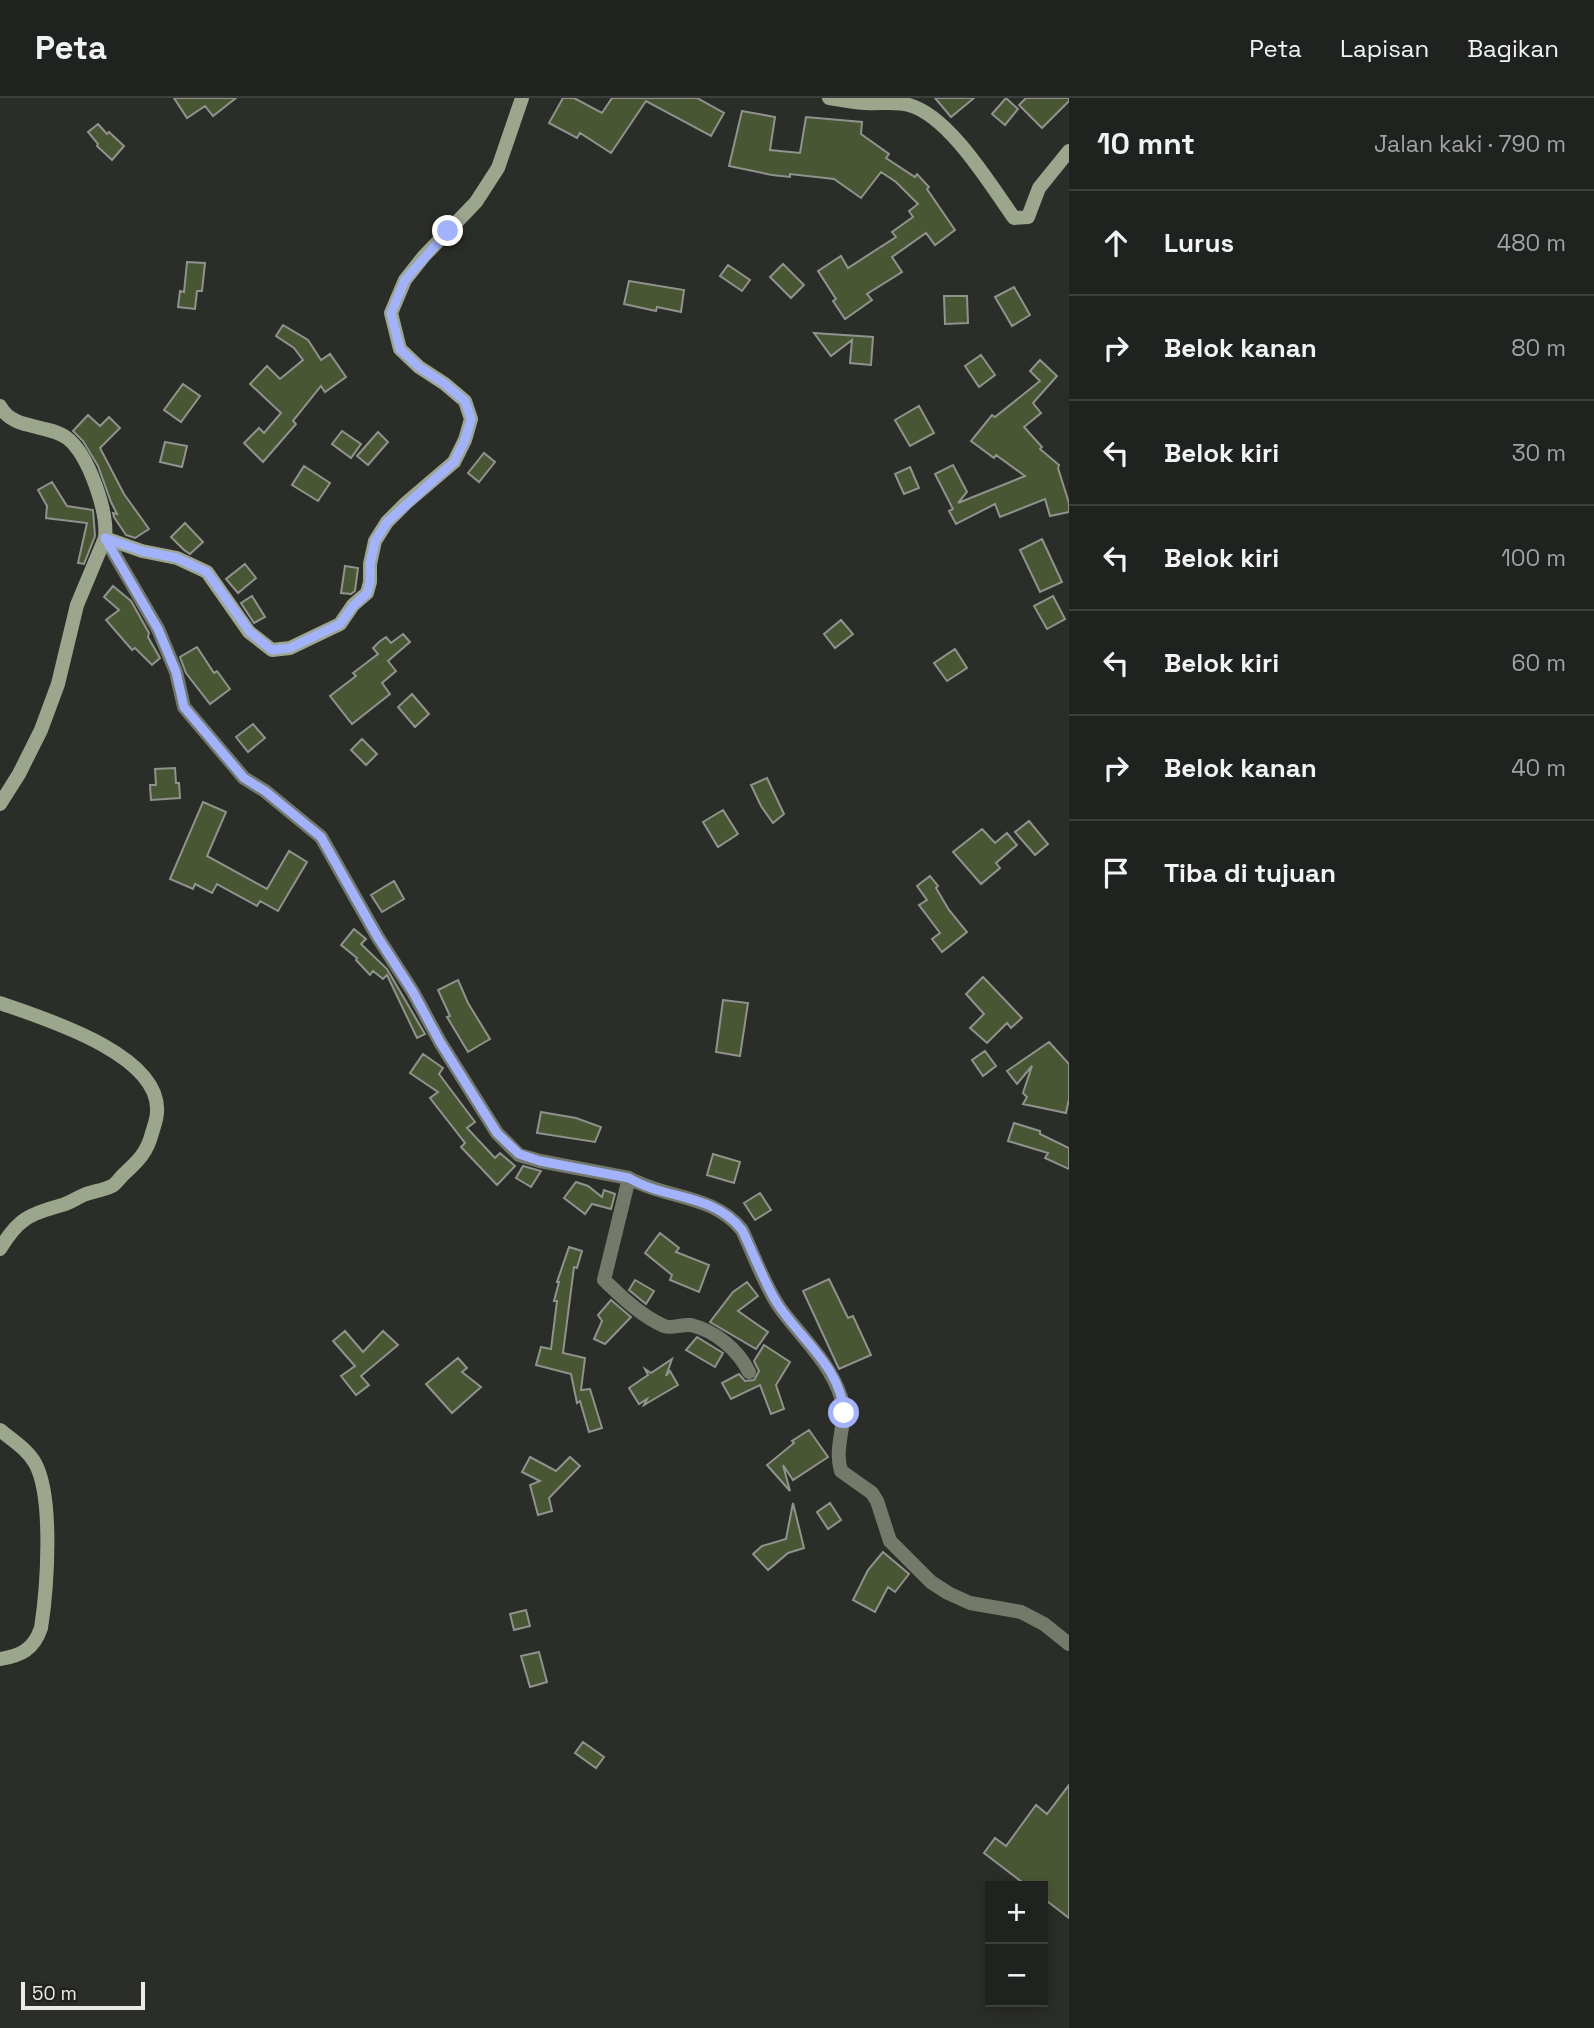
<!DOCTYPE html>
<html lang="id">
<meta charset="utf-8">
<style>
:root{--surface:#20221f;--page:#2d2f2c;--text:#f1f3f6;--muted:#a2a4a4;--line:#3d3f3d}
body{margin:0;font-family:"Space Grotesk",sans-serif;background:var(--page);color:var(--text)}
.controls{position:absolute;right:21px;bottom:21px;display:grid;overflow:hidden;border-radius:0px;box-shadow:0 4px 10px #0003}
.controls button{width:63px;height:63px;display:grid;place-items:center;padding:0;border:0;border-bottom:2px solid var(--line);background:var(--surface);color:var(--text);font:35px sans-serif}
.scale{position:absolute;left:21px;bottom:18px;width:124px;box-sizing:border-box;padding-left:7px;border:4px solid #ebecea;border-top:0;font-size:19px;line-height:24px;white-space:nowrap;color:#ebecea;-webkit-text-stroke:5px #21231f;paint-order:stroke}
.stop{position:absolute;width:21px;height:21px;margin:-16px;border:5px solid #a2b2fd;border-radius:50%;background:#fff}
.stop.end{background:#a2b2fd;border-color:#fff;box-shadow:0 2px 7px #0008}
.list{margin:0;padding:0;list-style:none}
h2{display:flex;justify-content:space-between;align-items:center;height:91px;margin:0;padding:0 28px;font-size:30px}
h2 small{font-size:23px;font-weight:400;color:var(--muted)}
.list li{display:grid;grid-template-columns:46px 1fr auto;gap:21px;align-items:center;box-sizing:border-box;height:105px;padding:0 28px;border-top:2px solid var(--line)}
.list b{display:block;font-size:26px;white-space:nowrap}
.list em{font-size:23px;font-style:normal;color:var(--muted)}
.icon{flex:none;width:38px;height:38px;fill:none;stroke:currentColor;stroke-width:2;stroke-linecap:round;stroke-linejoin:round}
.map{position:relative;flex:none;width:1069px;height:1930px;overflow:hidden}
header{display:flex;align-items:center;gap:42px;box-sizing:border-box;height:98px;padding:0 35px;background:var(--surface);border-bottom:2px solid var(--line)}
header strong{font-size:33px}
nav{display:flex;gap:38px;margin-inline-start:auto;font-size:24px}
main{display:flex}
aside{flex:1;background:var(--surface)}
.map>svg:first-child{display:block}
</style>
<header>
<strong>Peta</strong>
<nav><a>Peta</a><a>Lapisan</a><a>Bagikan</a></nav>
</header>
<main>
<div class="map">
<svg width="1069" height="1930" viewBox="0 0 1069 1930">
<rect width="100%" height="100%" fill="#2b2d29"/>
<path fill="#495633" stroke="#90928d" stroke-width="2" d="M 174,0 L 236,0 L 213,18 L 205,8 L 187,20 Z
M 563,0 L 574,0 L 602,15 L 612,0 L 697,0 L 724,15 L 711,38 L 646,3 L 611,55 L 580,35 L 577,40 L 549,25 Z
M 935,0 L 974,0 L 951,19 Z
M 1006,0 L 1018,11 L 1005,27 L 992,16 Z
M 1026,0 L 1069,0 L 1069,3 L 1042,30 L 1019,7 Z
M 742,13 L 775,19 L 770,52 L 800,55 L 806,19 L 862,24 L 861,36 L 889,56 L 886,60 L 915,79 L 917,76 L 929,89 L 927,91 L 955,132 L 935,147 L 926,135 L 892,159 L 902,174 L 867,196 L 872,202 L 845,221 L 833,203 L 836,201 L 818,173 L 841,158 L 848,170 L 896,139 L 892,134 L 913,119 L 909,113 L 918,106 L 896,84 L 881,74 L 861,100 L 834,81 L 790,76 L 790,79 L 772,77 L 729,68 Z
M 98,26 L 107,36 L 109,34 L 124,48 L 112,62 L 97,48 L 98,46 L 88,34 Z
M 187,164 L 205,165 L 202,193 L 197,193 L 195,211 L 178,209 L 180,193 L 184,194 Z
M 783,166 L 804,187 L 791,200 L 770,179 Z
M 728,167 L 750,182 L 742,193 L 720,178 Z
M 629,183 L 684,192 L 681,214 L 657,209 L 656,213 L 624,206 Z
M 1014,189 L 1030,217 L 1012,228 L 995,199 Z
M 944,198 L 967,198 L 968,225 L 945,226 Z
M 283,227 L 308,242 L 321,262 L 330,256 L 346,279 L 325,294 L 321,288 L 293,323 L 296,326 L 263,364 L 244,345 L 259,330 L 264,335 L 281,315 L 250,286 L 267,268 L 280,281 L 303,262 L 294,250 L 276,238 Z
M 814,235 L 873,239 L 871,267 L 850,265 L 852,242 L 831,258 Z
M 981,257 L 995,277 L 979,289 L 965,268 Z
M 1040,262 L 1057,278 L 1033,305 L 1041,315 L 1024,329 L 1042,349 L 1040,351 L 1059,367 L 1058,370 L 1069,405 L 1069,414 L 1050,418 L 1045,401 L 1000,419 L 995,406 L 956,426 L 949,413 L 953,411 L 935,376 L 953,367 L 967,394 L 958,405 L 1025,378 L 996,357 L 994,360 L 971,343 L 992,317 L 995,319 L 1040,283 L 1030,273 Z
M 183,286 L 200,298 L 181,324 L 164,312 Z
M 919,308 L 934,335 L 910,348 L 895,322 Z
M 88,317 L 100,328 L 109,319 L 120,330 L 100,350 L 124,396 L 149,431 L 135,440 L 126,437 L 114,419 L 113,415 L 117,416 L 111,404 L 98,368 L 83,343 L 73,333 Z
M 342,333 L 361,346 L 351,360 L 332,346 Z
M 378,334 L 388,344 L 368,367 L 357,358 Z
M 165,344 L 187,348 L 182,369 L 160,364 Z
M 484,355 L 495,364 L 479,384 L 468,375 Z
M 304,368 L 330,385 L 318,403 L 292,387 Z
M 910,369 L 919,390 L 904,396 L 895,376 Z
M 52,384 L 67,408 L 93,412 L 95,438 L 84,466 L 78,465 L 87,425 L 46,420 L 47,408 L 38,392 Z
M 185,425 L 203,444 L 190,456 L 184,452 L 171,439 Z
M 1042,441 L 1062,484 L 1040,494 L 1020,452 Z
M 245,466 L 256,480 L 238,495 L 226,481 Z
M 345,468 L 358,470 L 355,493 L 351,496 L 341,495 Z
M 113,488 L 131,503 L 149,535 L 148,539 L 160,560 L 152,567 L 135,550 L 132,552 L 106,522 L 119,512 L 104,499 Z
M 252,498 L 265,519 L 254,525 L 241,505 Z
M 1053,498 L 1065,521 L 1047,531 L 1034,508 Z
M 841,522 L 853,536 L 835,550 L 824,536 Z
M 403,536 L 410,544 L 388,563 L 396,573 L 382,585 L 390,596 L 352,626 L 330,598 L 356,578 L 353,575 L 378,556 L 373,550 L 379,544 L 386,539 L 391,545 Z
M 197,549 L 214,575 L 217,573 L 230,591 L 210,606 L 186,575 L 180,559 Z
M 955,551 L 967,570 L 947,583 L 934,565 Z
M 412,596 L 429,616 L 415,629 L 398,609 Z
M 253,626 L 265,640 L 248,654 L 236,639 Z
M 362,641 L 377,656 L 366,667 L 351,652 Z
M 175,670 L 176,685 L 179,685 L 180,700 L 151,702 L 150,687 L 156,687 L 155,671 Z
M 767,680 L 784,716 L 773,725 L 761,708 L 751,687 Z
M 203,704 L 226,714 L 207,758 L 267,791 L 289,753 L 307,764 L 278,813 L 260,803 L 257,808 L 217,786 L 212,795 L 195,786 L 193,791 L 170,781 Z
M 723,712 L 738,736 L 718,749 L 703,724 Z
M 1029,723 L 1048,746 L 1035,757 L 1015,734 Z
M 982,731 L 995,745 L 1007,735 L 1017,747 L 996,765 L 1000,770 L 981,786 L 953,754 Z
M 930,778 L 938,788 L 936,790 L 949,812 L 967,834 L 942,854 L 932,841 L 940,835 L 919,807 L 927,802 L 917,788 Z
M 394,783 L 404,801 L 382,814 L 371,797 Z
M 354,831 L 366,841 L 361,846 L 387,871 L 425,936 L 417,940 L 387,877 L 383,881 L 373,873 L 370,877 L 356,862 L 357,860 L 341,847 Z
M 983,879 L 1022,920 L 1011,930 L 1007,925 L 987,945 L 970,930 L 984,916 L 966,896 Z
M 458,882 L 468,905 L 490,941 L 468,954 L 447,919 L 450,918 L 438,892 Z
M 723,902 L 748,905 L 740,958 L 716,954 Z
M 1049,944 L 1069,966 L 1069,1001 L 1066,1015 L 1023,1006 L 1027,999 L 1023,995 L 1032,968 L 1017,986 L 1007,973 Z
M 985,953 L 996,968 L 983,978 L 972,962 Z
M 423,956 L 443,970 L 439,976 L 475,1024 L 467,1030 L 495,1060 L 500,1055 L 515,1068 L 497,1087 L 461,1049 L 465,1045 L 430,1000 L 438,994 L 410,975 Z
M 541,1014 L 576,1020 L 601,1029 L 595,1044 L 537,1035 Z
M 1014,1025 L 1040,1033 L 1040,1036 L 1069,1050 L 1069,1071 L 1045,1060 L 1048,1055 L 1008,1043 Z
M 713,1056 L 740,1064 L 734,1085 L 707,1077 Z
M 523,1068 L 541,1073 L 531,1089 L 516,1080 Z
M 576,1084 L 588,1088 L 602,1099 L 604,1092 L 615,1096 L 611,1111 L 592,1106 L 585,1116 L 564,1100 Z
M 760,1095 L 771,1112 L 755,1122 L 744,1105 Z
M 660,1135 L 679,1150 L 676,1154 L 709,1167 L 699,1194 L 670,1182 L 672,1177 L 645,1155 Z
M 569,1149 L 582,1153 L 577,1170 L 574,1169 L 563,1255 L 585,1260 L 581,1292 L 590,1291 L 602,1330 L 589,1334 L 580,1303 L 577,1305 L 571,1276 L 536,1267 L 541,1249 L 551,1251 L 557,1203 L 554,1203 L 559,1184 L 557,1184 Z
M 829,1181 L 848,1220 L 853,1218 L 871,1257 L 839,1271 L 803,1193 Z
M 635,1182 L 654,1193 L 646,1206 L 629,1192 Z
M 747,1184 L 758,1198 L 738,1213 L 768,1234 L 756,1251 L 710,1224 L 733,1194 Z
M 611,1202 L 631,1219 L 605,1246 L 594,1241 L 602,1223 L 598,1217 Z
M 345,1233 L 363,1254 L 383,1233 L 398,1247 L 361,1278 L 369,1287 L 356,1297 L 341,1278 L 355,1268 L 333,1243 Z
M 697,1239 L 723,1255 L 715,1269 L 686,1252 Z
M 764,1247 L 790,1264 L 776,1287 L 784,1311 L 771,1316 L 760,1287 L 731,1301 L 722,1285 L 739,1276 L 745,1283 L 754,1282 L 759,1273 L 754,1263 Z
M 458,1260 L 467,1270 L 462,1274 L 481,1289 L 452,1315 L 426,1286 Z
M 672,1261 L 666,1278 L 670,1273 L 678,1287 L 644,1307 L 647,1301 L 639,1306 L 629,1290 L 648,1277 L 645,1271 L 651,1275 Z
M 809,1332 L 828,1359 L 793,1382 L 783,1367 L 790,1393 L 767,1367 L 794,1345 L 792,1343 Z
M 530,1359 L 556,1373 L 570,1359 L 580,1368 L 549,1400 L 552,1413 L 538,1417 L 530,1387 L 540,1383 L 522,1374 Z
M 793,1405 L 804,1450 L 788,1455 L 768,1472 L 753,1456 L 762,1448 L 786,1441 Z
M 830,1405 L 841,1422 L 828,1431 L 817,1414 Z
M 883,1454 L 909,1476 L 895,1494 L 888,1489 L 875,1514 L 853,1502 L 868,1472 Z
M 526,1512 L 530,1528 L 514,1532 L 510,1516 Z
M 539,1554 L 547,1584 L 530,1589 L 521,1558 Z
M 583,1644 L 604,1659 L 596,1670 L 575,1655 Z
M 1069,1687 L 1069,1820 L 1043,1800 L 1043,1788 L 1027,1788 L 984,1755 L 995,1740 L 1006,1748 L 1036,1707 L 1047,1716 Z"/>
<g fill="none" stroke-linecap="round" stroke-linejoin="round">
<path stroke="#747a6a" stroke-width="14" d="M 105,440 L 158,531 L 176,574 L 184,609 L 244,680 L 265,693 L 321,739 L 377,838 L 413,894 L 440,944 L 497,1035 L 519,1057 L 540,1063 L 629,1080 C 666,1101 713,1096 742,1132 C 754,1157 764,1187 780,1210 C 801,1239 829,1263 841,1299 C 849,1323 833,1348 841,1373 L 872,1395 L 877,1403 L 890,1443 L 931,1484 L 948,1495 L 970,1505 L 1021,1514 L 1044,1526 L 1069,1546
M 629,1080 L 604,1182 C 621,1198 641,1218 664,1228 C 672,1231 682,1226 691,1227 C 716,1233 738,1252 749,1274"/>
<path stroke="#9ca68d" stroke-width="14" d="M 829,0 C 841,2 854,5 866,5 C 880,6 896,3 909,7 C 949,18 990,86 1014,120 L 1028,119 L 1039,90 L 1069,53
M 0,308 C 13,333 47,325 67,340 C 89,357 108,414 105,440 L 77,507 L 58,586 L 41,632 L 19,676 L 0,706
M 105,440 L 142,453 L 177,460 L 207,474 L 249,534 L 272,552 L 290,550 L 340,526 L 353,507 L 367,495 L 370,484 L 370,466 L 375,443 L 387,424 L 406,405 L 454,364 L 465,342 L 471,321 L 465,303 L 445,286 L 419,269 L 400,251 L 391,215 L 405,182 L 424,158 L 476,104 L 498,70 L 522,0
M 0,905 C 43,920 161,956 157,1014 C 157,1021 154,1028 152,1035 C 147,1055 138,1063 123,1077 C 119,1081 116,1086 112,1088 C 104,1092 95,1093 86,1096 C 78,1099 70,1105 62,1107 C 29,1116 18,1121 0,1151
M 0,1332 C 12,1342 27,1351 35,1365 C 54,1399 47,1492 41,1530 C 34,1551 21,1558 0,1561"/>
</g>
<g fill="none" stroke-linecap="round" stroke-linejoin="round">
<path stroke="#a2b2fd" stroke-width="9" d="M 448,133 L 405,182 L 391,215 L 400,251 L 419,269 L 445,286 L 465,303 L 471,321 L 465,342 L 454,364 L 387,424 L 375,443 L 370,466 L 370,484 L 367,495 L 353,508 L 340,526 L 290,550 L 272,552 L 250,534 L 207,474 L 177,460 L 142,453 L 105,440 L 158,531 L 176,574 L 184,609 L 244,680 L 265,693 L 321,739 L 377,838 L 413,894 L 440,944 L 497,1035 L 519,1056 L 540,1063 L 629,1080 C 666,1102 713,1095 742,1132 C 754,1156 763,1182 777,1205 C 800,1241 841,1269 844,1315"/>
</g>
</svg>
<div class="controls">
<button>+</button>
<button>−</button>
</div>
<div class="scale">50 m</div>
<div class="stop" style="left:844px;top:1315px"></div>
<div class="stop end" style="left:448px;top:133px"></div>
</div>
<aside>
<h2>10 mnt<small>Jalan kaki · 790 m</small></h2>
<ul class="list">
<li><svg class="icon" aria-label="ahead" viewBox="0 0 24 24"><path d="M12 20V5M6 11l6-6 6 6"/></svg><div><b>Lurus</b></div><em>480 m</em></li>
<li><svg class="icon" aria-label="right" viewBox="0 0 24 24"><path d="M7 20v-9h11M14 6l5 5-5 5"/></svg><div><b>Belok kanan</b></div><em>80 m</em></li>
<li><svg class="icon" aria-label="left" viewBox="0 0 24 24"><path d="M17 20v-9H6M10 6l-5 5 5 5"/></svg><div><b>Belok kiri</b></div><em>30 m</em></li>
<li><svg class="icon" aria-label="left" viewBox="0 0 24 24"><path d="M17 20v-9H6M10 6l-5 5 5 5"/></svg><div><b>Belok kiri</b></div><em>100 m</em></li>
<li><svg class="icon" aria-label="left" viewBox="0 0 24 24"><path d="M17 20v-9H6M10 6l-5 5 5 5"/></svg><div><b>Belok kiri</b></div><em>60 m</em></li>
<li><svg class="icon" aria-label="right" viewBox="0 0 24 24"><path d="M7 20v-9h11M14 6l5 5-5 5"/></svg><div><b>Belok kanan</b></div><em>40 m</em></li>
<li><svg class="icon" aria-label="arrive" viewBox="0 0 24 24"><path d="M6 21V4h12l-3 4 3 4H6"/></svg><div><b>Tiba di tujuan</b></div></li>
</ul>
</aside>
</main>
